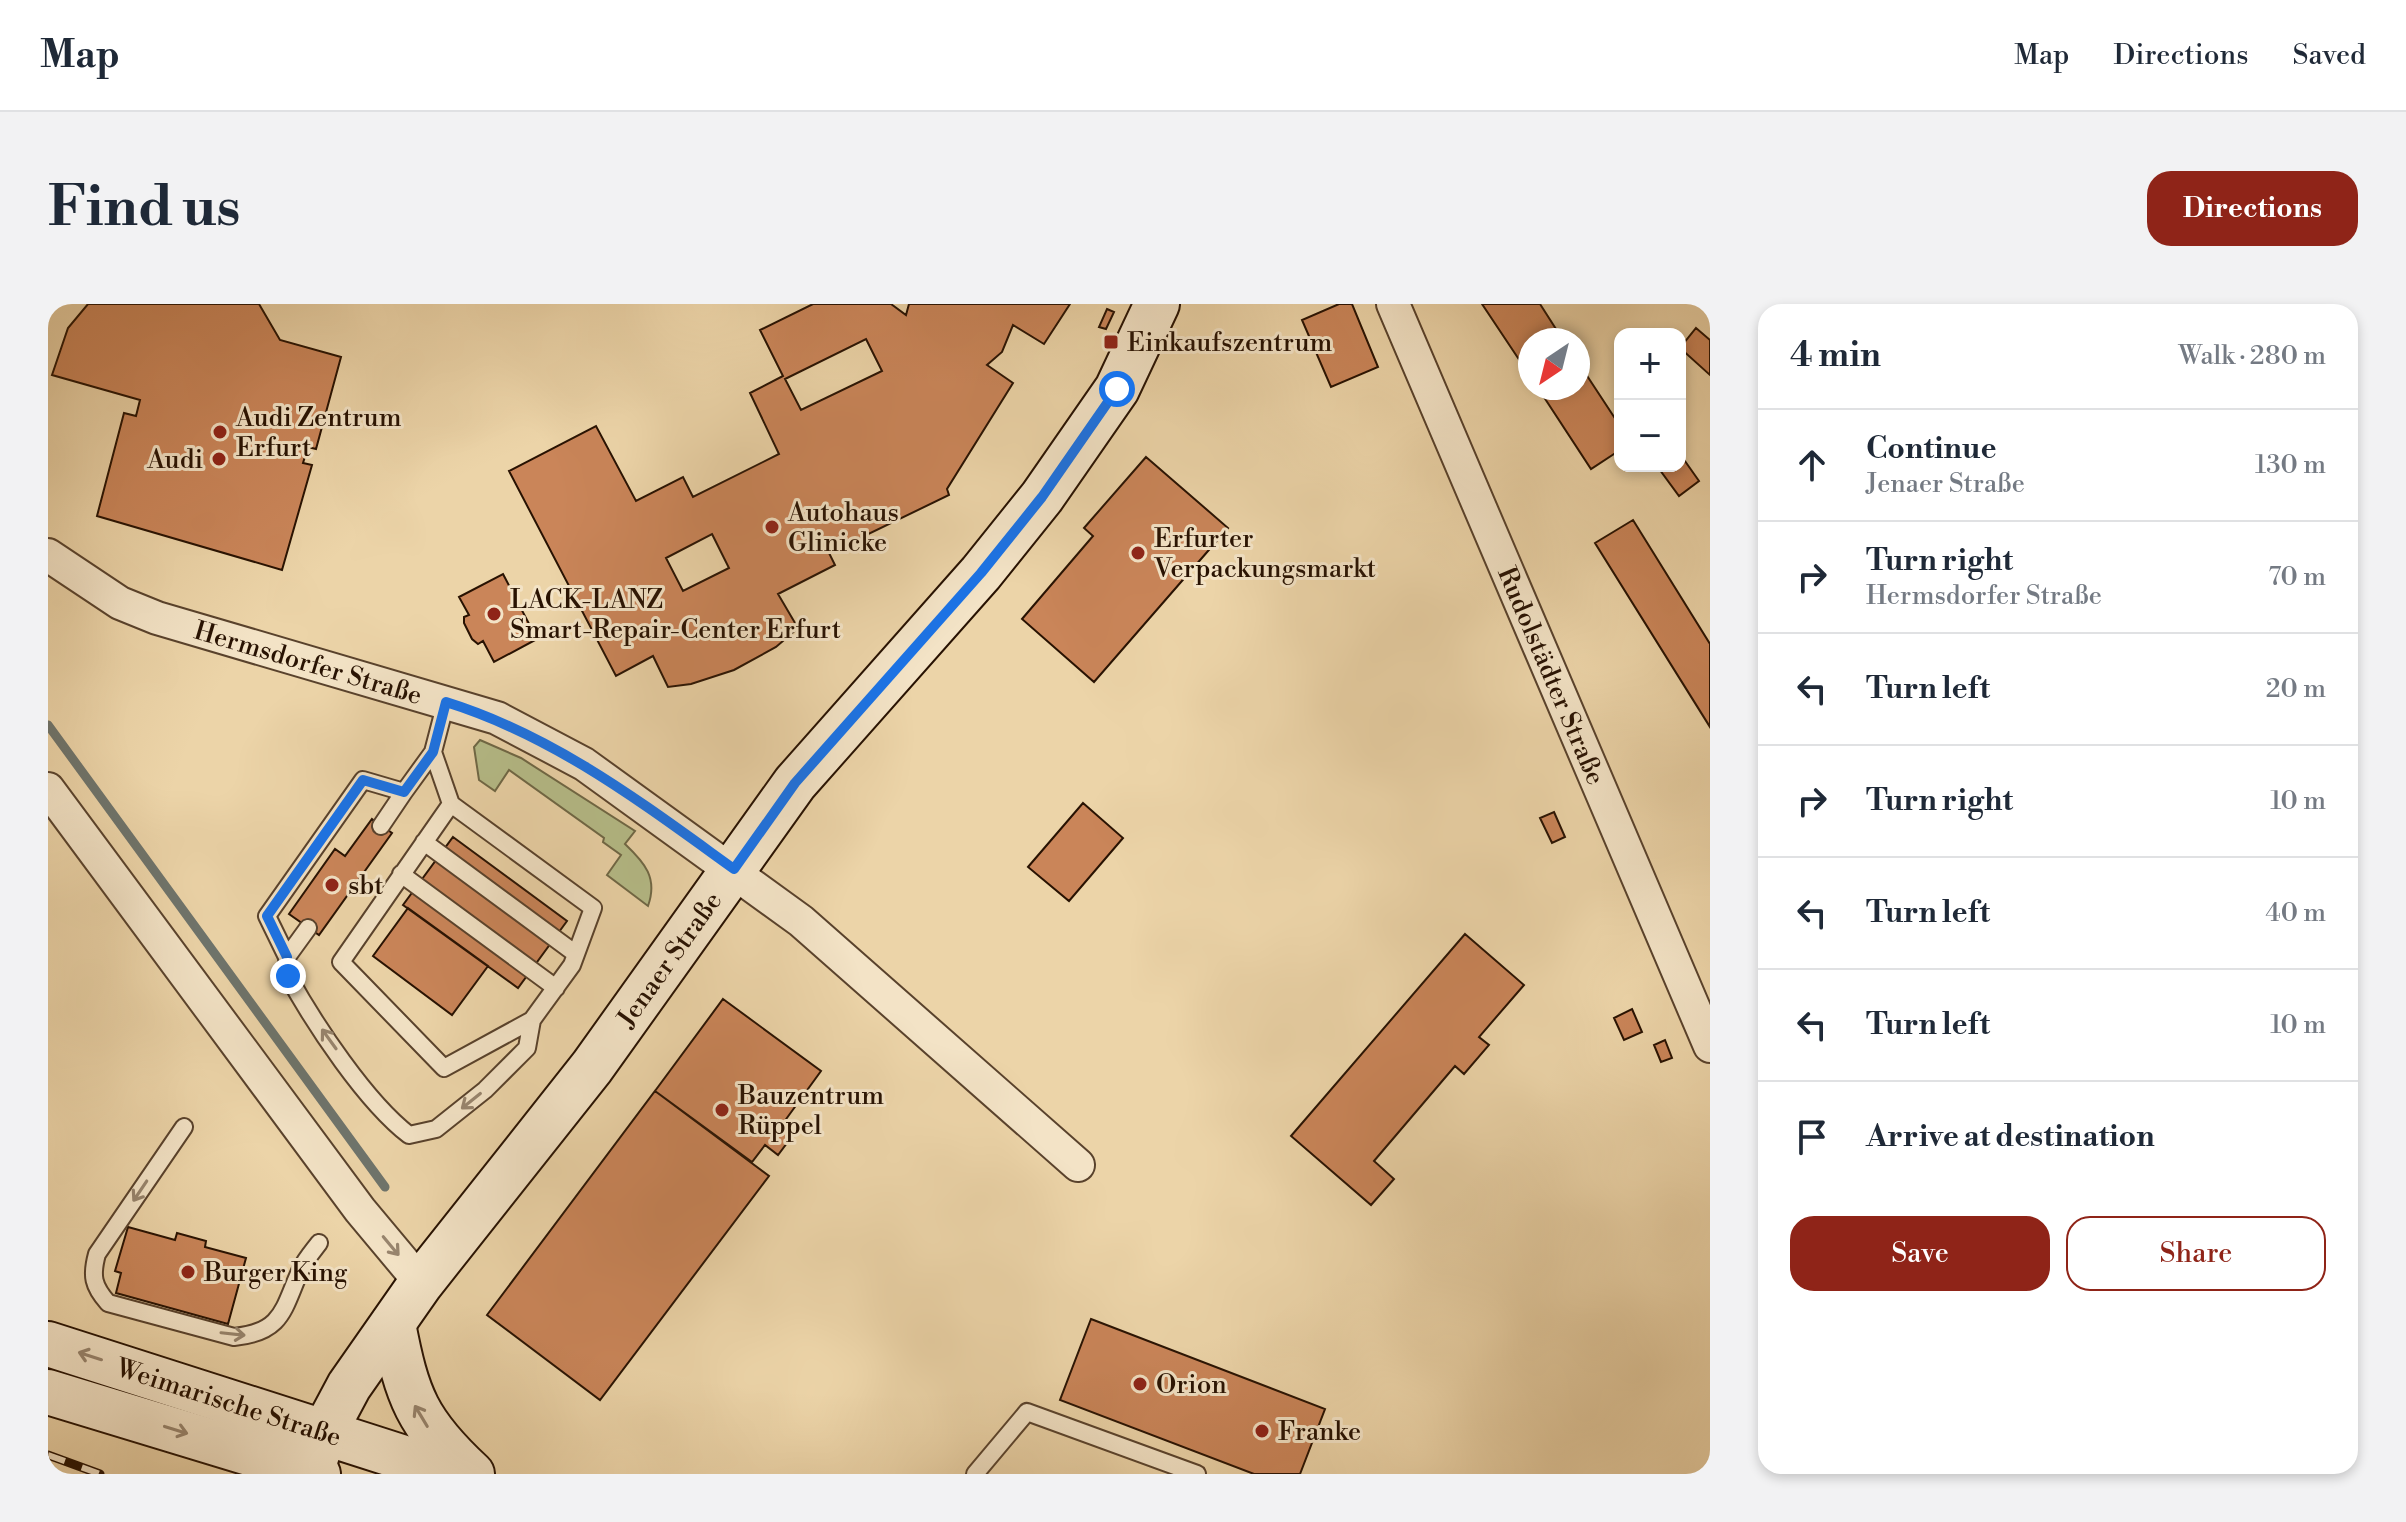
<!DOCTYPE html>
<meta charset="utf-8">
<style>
:root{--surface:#fff;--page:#f2f2f3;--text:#1f2937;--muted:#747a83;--line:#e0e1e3;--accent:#8f2418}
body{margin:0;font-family:"Libre Bodoni",serif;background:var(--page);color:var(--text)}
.controls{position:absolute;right:24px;top:24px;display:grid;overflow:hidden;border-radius:16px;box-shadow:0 4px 12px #0003}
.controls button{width:72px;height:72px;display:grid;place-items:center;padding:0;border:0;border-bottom:2px solid var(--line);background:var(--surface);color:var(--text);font:40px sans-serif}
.compass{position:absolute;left:1470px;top:24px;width:72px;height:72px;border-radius:50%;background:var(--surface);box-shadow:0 4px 12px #0003;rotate:215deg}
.stop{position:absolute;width:24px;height:24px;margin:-18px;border:6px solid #1a73e8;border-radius:50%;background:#fff}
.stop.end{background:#1a73e8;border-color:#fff;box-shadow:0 2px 8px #0008}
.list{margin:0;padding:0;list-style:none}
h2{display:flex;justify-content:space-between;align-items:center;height:104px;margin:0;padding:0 32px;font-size:34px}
h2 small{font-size:26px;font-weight:400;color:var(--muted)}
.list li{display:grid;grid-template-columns:52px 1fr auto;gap:24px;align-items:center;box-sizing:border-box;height:112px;padding:0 32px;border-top:2px solid var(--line)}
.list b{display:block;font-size:30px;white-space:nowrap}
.list p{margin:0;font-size:26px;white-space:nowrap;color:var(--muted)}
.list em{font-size:26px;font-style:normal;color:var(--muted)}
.actions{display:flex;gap:16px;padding:24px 32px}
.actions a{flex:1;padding:18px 0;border:2px solid var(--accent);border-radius:24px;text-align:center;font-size:28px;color:var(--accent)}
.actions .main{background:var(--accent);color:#fff}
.icon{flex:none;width:44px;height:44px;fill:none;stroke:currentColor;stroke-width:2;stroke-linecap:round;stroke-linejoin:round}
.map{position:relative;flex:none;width:1662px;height:1170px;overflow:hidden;border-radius:24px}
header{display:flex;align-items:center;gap:48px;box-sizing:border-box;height:112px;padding:0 40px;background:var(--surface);border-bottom:2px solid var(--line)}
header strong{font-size:38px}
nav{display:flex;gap:44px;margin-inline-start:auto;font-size:28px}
.intro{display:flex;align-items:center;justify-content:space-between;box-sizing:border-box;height:192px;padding:0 48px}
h1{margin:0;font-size:56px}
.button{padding:20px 36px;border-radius:24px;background:var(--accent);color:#fff;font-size:28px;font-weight:700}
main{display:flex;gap:48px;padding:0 48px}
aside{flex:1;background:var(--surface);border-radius:24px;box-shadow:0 4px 12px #0003}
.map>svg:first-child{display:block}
</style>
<header>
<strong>Map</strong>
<nav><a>Map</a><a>Directions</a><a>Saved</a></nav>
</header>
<div class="intro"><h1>Find us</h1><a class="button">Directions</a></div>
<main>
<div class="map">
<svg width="1662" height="1170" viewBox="0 0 1662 1170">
<rect width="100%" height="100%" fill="#ecd4a8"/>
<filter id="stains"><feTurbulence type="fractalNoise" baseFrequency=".0025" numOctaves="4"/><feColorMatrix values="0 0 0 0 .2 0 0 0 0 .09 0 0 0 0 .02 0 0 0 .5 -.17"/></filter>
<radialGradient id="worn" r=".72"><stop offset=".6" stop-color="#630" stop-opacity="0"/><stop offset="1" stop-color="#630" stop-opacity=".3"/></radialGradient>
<path fill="#b6bd89" stroke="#6f6846" stroke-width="2" d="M 432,436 L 473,454 L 587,527 L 577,540 C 597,559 610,574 600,602 L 559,571 L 573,551 L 555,538 L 556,534 L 461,466 L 447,487 L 431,476 L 426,443 Z"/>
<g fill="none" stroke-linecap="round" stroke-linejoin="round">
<path stroke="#6e746c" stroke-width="9" d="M 0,421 L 337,883"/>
</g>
<path fill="#ca8559" stroke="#281202" stroke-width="2" fill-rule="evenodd" d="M 40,0 L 211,0 L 232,36 L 293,53 L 268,145 L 260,143 L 255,159 L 264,161 L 234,266 L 49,212 L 76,109 L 88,112 L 92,96 L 4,71 L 20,24 Z
M 765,0 L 843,0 L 858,11 L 861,0 L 1022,0 L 996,40 L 965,21 L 954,48 L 939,61 L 965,79 L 899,185 L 901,191 L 781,249 L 787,261 L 730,290 L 750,324 L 728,343 L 686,366 L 643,380 L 620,383 L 605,352 L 568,372 L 461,167 L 548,122 L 588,197 L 635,173 L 645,193 L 731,150 L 702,89 L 735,72 L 712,26 ZM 818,35 L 834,67 L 753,106 L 737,75 ZM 664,230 L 681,264 L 635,287 L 618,254 Z
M 1291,0 L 1304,0 L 1330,63 L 1283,83 L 1254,16 Z
M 1434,0 L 1492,0 L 1515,36 L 1482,36 L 1482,72 Z
M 1059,5 L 1066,8 L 1058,25 L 1051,23 Z
M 1648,24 L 1662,36 L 1662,71 L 1632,44 Z
M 1530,58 L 1572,122 L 1572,146 L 1543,165 L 1490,84 L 1530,84 Z
M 1632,150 L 1651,177 L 1631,192 L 1609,162 L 1632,162 Z
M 1098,153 L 1180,224 L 1046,378 L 974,315 L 1045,232 L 1036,224 Z
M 1585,216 L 1662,340 L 1662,423 L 1547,239 Z
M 455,270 L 489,335 L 446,358 L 435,337 L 430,340 L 424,335 L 416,319 L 416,313 L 421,311 L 411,293 Z
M 1035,499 L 1075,534 L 1021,597 L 980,563 Z
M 1506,508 L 1517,533 L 1504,539 L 1492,514 Z
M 324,515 L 344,529 L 271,631 L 241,610 L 287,545 L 297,552 Z
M 405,533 L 519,617 L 470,684 L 355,601 Z
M 360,604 L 440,662 L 404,711 L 325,652 Z
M 1417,630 L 1476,681 L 1431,733 L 1441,741 L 1416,770 L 1407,762 L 1326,857 L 1346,875 L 1323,901 L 1243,832 Z
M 675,695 L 773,767 L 736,818 L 748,827 L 730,851 L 717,841 L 704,858 L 607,787 Z
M 1584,705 L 1594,728 L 1576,736 L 1566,714 Z
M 1617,736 L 1624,754 L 1613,758 L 1606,741 Z
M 607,787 L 721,872 L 552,1096 L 439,1011 Z
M 80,923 L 127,936 L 129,929 L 158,937 L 157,943 L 198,954 L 180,1020 L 68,989 L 73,969 L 67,967 Z
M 1043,1015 L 1277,1105 L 1252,1170 L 1206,1170 L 1012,1096 Z"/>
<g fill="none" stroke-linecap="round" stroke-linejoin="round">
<g stroke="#59422c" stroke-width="20">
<path id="lane" d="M 398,398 L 385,448 L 403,500 L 293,658 L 396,764 L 484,716 L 524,661 L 545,604 L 403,500
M 333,522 L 356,488
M 376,538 L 528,650
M 353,570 L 508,684
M 260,624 L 239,653 L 240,672 C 267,721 318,798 361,831 L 388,825 L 437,786 L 479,744 L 484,716
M 239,653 L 219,612 L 315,476 L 356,488 L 385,448
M 136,823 L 49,950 C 43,972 45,982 60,999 L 186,1033 C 236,1028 235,1004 253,965 C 257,956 265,947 271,939
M 927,1170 L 979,1108 L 1149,1170"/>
</g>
<g stroke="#59422c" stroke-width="36">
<g id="street">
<path id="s1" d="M 1345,0 L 1662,742"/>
<path id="s2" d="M 0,251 L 72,299 L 109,314 L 449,414 L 536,460 L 753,617 L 1030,861"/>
<path d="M 0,485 L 312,906 L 373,979"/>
</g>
</g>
<g stroke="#281202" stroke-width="48">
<g id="secondary">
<path d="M 345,1020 C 359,1093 369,1119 424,1170"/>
<path id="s3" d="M 0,1040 L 406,1170"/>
<path d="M 0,1088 L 270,1170"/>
<path id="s4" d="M 263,1168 L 277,1127 L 301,1082 L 373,979 L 544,763 L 747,479 L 933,269 L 994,193 L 1069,85 L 1109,0"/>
</g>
</g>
<use href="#lane" stroke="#f3e3c6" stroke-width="16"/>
<use href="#street" stroke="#f3e3c6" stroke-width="32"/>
<use href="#secondary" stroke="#f3e3c6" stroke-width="44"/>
<g stroke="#281202" stroke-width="9">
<path id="rail" d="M 0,1151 L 52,1170"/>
</g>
<use href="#rail" stroke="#f3e3c6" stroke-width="6" stroke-dasharray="18" stroke-linecap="butt"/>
</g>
<defs><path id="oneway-shaft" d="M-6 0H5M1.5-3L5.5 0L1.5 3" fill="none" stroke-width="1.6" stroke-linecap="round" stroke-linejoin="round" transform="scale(2)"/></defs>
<g stroke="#98856e">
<use href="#oneway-shaft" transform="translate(281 735) rotate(-126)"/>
<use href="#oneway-shaft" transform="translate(423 797) rotate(141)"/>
<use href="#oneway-shaft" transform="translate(92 887) rotate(124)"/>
<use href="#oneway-shaft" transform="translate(343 942) rotate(50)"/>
<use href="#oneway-shaft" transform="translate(185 1030) rotate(6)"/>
<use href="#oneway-shaft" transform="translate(42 1052) rotate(-162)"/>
<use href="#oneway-shaft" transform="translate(373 1112) rotate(-121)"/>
<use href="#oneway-shaft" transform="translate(128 1126) rotate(17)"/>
</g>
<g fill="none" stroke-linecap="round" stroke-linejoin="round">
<path stroke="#1a73e8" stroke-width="10" d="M 240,672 L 239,653 L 219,612 L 315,476 L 356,488 L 385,448 L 398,398 C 507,432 594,499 686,565 L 747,479 L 933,269 L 994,193 L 1069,85"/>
</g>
<g fill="#8f2418" stroke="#f3e3c6" stroke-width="3">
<rect x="1055" y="30" width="16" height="16" rx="4"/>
<circle cx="172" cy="128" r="8"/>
<circle cx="171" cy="155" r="8"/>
<circle cx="724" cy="223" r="8"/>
<circle cx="1090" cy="249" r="8"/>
<circle cx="446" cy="310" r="8"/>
<circle cx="284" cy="581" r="8"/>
<circle cx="674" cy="806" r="8"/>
<circle cx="140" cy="968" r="8"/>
<circle cx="1092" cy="1080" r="8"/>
<circle cx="1214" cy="1127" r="8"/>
</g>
<g text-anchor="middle" stroke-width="6" stroke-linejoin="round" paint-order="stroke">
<g font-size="26" fill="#281202" stroke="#f3e3c6" text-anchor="start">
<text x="1079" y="47">Einkaufszentrum</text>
<text x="188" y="122">Audi Zentrum<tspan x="188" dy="30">Erfurt</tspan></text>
<text x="155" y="164" text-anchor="end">Audi</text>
<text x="740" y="217">Autohaus<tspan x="740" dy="30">Glinicke</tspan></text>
<text x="1106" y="243">Erfurter<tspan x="1106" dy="30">Verpackungsmarkt</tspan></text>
<text x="462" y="304">LACK-LANZ<tspan x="462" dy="30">Smart-Repair-Center Erfurt</tspan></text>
<text x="300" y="590">sbt</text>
<text x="690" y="800">Bauzentrum<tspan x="690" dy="30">Rüppel</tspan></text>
<text x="156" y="977">Burger King</text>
<text x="1108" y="1089">Orion</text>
<text x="1230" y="1136">Franke</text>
</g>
<g font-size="26" fill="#281202" stroke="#f3e3c6">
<text dy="9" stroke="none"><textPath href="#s2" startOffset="284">Hermsdorfer Straße</textPath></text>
<text dy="9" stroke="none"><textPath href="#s1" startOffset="404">Rudolstädter Straße</textPath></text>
<text dy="9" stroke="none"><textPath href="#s4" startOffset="628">Jenaer Straße</textPath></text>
<text dy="9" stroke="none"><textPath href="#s3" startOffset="190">Weimarische Straße</textPath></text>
</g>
</g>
<rect width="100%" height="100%" filter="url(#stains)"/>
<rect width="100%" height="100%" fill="url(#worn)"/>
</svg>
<div class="controls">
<button>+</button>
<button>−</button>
</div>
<svg class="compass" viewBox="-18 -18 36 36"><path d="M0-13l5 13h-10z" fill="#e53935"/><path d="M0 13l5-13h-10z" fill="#747a83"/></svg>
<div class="stop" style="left:1069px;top:85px"></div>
<div class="stop end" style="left:240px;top:672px"></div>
</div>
<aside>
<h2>4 min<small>Walk · 280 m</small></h2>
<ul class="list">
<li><svg class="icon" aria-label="ahead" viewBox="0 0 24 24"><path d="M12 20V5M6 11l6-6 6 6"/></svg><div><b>Continue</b><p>Jenaer Straße</p></div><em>130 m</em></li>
<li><svg class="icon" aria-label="right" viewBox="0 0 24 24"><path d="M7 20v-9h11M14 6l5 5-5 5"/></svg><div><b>Turn right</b><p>Hermsdorfer Straße</p></div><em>70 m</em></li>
<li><svg class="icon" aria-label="left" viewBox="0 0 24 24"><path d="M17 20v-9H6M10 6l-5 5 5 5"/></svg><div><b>Turn left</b></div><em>20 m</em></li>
<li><svg class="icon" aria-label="right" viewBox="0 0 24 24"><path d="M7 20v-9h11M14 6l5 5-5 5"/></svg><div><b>Turn right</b></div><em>10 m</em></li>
<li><svg class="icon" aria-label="left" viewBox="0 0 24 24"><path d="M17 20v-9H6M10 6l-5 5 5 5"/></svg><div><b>Turn left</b></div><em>40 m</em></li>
<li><svg class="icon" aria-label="left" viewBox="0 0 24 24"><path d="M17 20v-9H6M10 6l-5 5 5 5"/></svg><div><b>Turn left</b></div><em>10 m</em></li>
<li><svg class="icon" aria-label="arrive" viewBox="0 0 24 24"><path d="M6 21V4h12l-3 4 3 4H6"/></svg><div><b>Arrive at destination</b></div></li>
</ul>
<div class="actions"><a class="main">Save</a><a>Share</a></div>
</aside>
</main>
